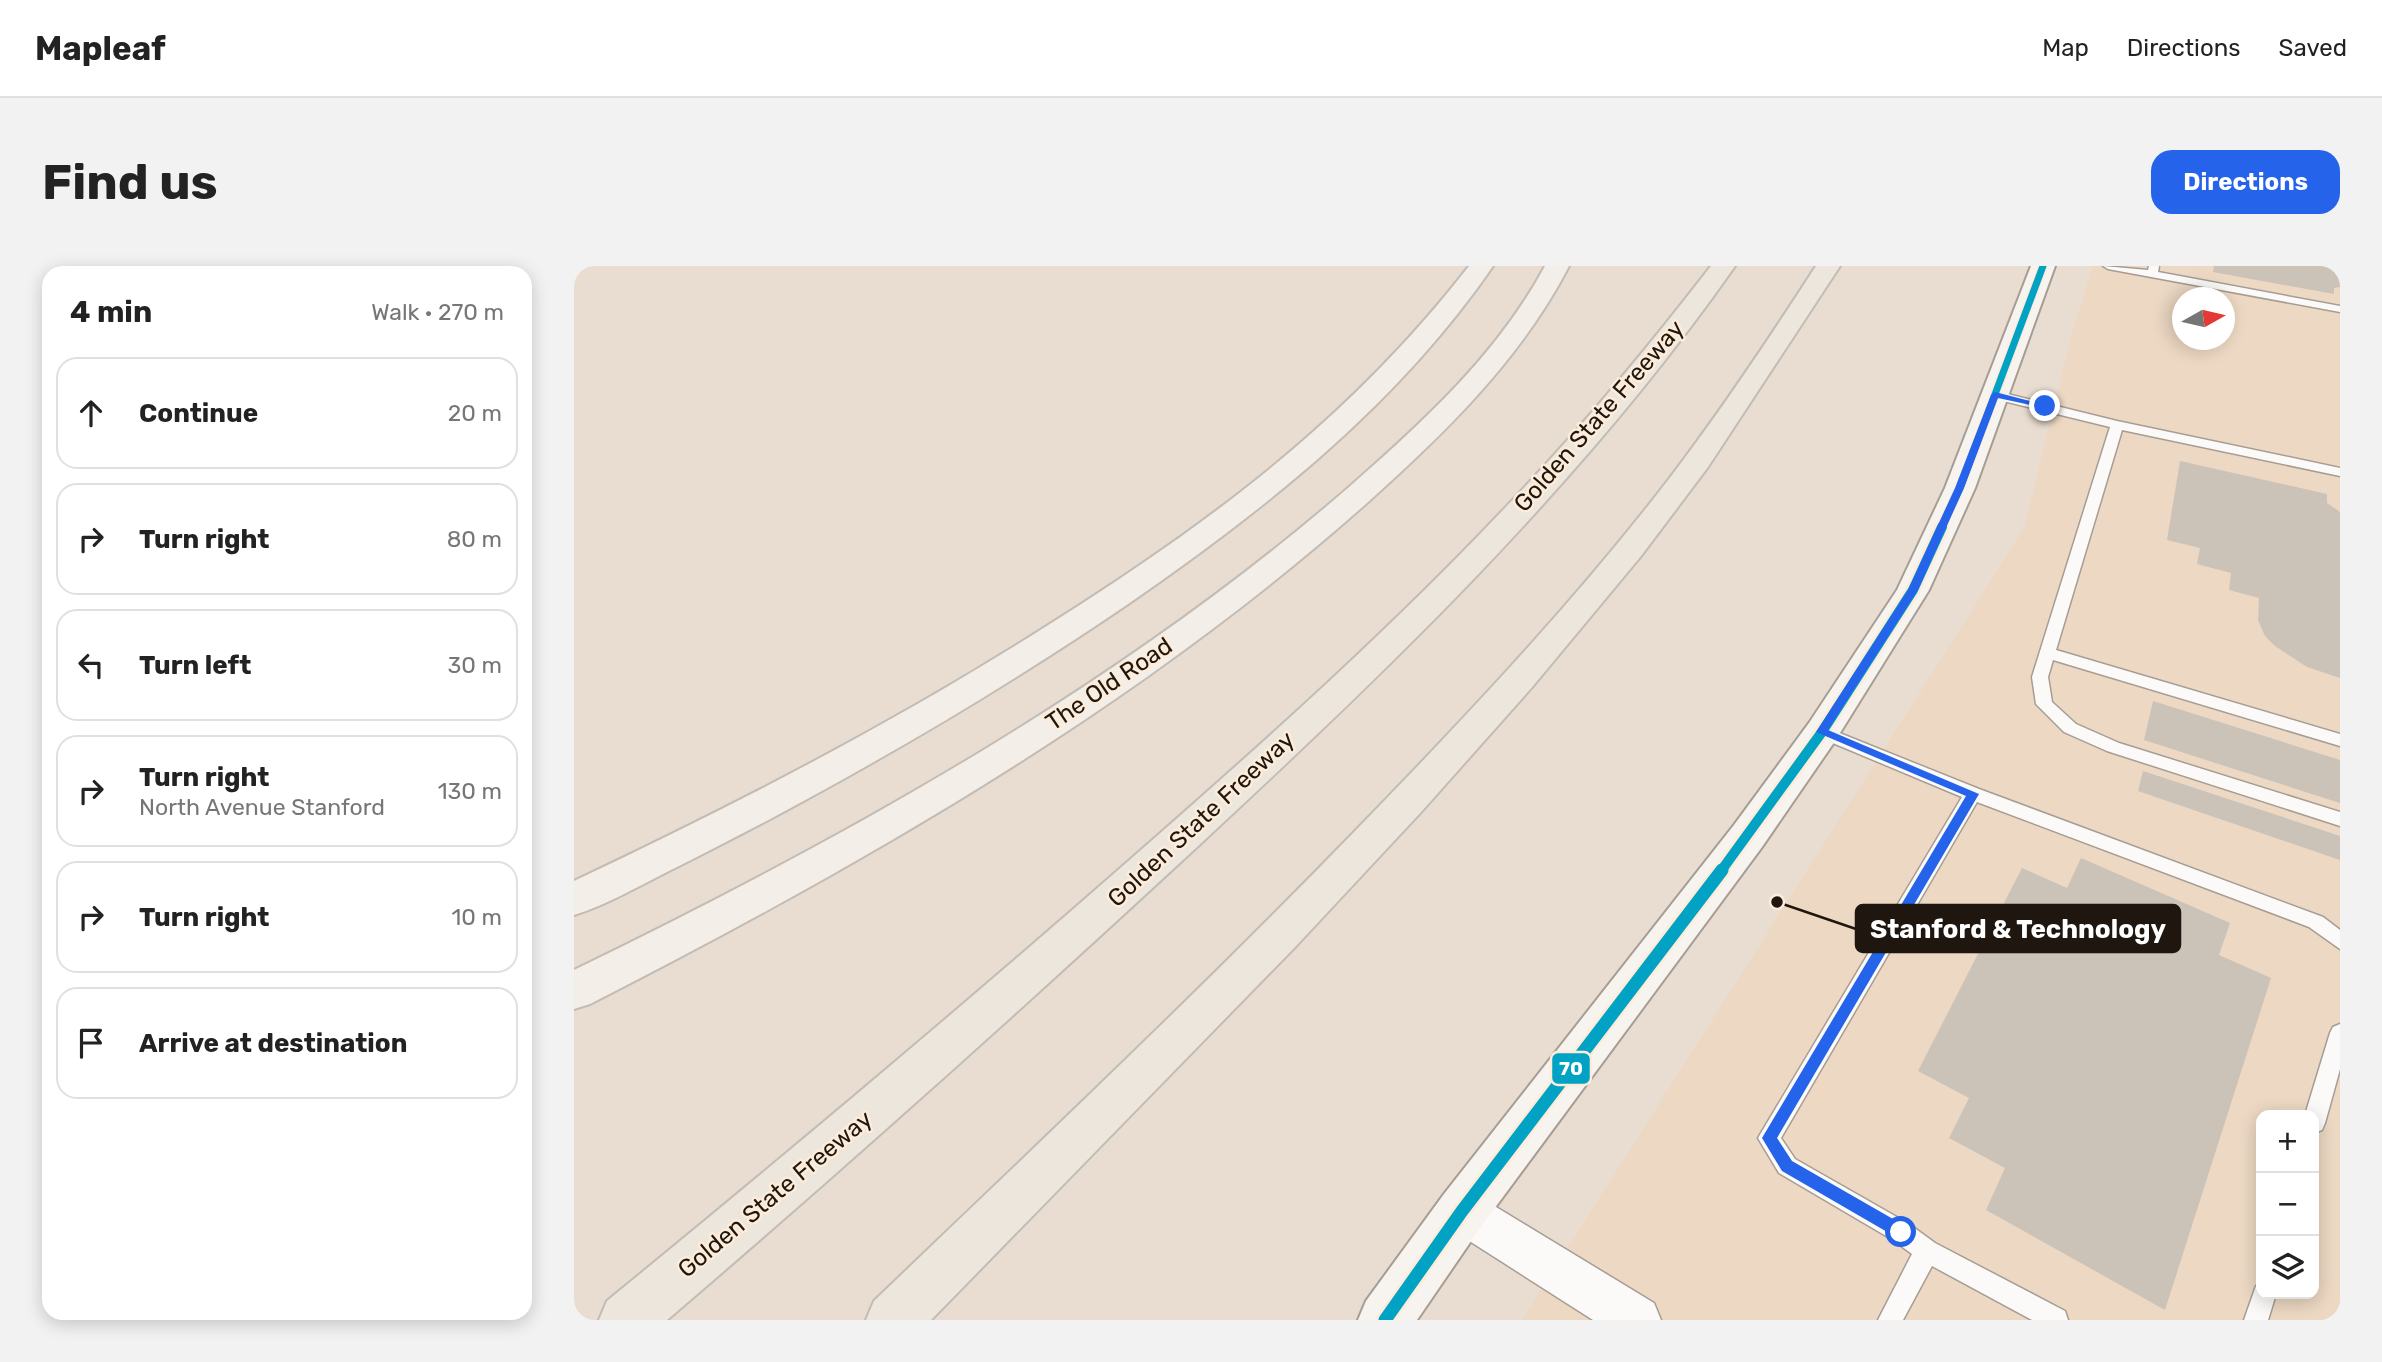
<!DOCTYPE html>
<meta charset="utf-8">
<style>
:root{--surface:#fff;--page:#f2f2f2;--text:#222;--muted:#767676;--line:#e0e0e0;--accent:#2563eb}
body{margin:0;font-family:Rubik,sans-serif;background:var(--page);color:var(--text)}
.controls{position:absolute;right:21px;bottom:21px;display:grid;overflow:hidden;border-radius:14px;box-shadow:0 4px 18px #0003}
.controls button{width:63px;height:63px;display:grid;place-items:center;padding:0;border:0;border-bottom:2px solid var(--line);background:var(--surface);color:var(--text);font:35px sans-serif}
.compass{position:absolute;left:1598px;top:21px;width:63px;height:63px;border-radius:50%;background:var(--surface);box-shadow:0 4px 18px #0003;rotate:82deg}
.stop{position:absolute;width:21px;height:21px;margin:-16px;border:5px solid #2563eb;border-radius:50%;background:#fff}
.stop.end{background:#2563eb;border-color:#fff;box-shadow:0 2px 7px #0008}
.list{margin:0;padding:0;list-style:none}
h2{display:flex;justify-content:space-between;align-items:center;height:91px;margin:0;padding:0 28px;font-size:30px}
h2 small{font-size:23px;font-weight:400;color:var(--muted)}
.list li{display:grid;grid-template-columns:46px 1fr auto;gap:21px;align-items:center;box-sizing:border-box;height:112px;margin:0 14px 14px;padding:0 14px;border:2px solid var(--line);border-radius:21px}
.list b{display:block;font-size:26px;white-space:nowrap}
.list p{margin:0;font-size:23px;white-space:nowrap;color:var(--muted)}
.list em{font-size:23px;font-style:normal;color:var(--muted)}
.icon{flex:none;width:38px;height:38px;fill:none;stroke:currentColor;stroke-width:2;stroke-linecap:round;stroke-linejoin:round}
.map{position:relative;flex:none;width:1766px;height:1054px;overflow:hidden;border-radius:21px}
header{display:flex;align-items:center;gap:42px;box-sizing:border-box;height:98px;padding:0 35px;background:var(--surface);border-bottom:2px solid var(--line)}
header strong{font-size:33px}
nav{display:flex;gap:38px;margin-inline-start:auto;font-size:24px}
.intro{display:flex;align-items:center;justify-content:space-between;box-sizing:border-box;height:168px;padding:0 42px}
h1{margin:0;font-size:49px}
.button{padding:18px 32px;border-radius:21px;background:var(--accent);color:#fff;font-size:24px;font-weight:700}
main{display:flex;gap:42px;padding:0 42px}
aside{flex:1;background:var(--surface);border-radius:21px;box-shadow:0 4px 18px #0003}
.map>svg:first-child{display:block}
</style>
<header>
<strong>Mapleaf</strong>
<nav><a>Map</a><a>Directions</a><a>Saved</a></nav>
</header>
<div class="intro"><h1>Find us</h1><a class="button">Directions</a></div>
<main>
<aside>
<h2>4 min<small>Walk · 270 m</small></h2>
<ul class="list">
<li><svg class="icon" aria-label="ahead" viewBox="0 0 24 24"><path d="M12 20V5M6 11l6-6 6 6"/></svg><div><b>Continue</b></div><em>20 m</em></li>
<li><svg class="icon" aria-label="right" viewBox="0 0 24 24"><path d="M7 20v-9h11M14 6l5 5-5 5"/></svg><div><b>Turn right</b></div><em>80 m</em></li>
<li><svg class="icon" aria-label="left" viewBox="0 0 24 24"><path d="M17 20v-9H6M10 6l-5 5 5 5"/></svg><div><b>Turn left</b></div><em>30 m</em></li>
<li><svg class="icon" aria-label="right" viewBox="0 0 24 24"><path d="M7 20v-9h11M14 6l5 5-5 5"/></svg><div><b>Turn right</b><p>North Avenue Stanford</p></div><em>130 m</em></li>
<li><svg class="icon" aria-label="right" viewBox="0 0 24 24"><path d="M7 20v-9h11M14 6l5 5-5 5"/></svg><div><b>Turn right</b></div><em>10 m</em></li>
<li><svg class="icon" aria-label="arrive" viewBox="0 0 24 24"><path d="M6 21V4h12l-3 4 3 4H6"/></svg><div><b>Arrive at destination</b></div></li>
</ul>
</aside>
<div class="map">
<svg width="1766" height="1054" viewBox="0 0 1766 1054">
<rect width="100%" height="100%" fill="#e9ddd1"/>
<path fill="#ecd8c3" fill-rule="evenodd" d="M 1519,0 L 1766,0 L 1766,1054 L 948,1054 L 1450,262 L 1498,67 ZM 1608,32 L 1650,32 L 1650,74 L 1608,74 ZM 1687,849 L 1740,849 L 1740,1028 L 1687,1028 Z"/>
<path fill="#cbc2b8" d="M 1640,0 L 1766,0 L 1766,21 L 1760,22 L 1760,28 L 1639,6 Z
M 1606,195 L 1753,228 L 1753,237 L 1766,246 L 1766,412 L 1733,401 L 1701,380 L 1691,370 L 1684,354 L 1685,332 L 1655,324 L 1657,307 L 1623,298 L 1626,282 L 1593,274 Z
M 1579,435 L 1766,494 L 1766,537 L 1570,474 Z
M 1569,505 L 1766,570 L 1766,594 L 1564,525 Z
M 1507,592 L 1656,657 L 1645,689 L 1697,712 L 1591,1044 L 1412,944 L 1431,902 L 1375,872 L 1395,832 L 1344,805 L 1448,602 L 1493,622 Z"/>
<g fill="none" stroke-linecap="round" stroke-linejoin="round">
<g stroke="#a69d94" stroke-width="3">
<path id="lane" d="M 1529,0 L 1574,4 L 1575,0 L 1585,0 L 1584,6 L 1766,40 L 1766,46 L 1534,3 Z
M 1421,125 L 1543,155 L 1766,202 L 1766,210 L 1548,164 L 1482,384 L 1766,468 L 1766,480 L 1479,394 L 1474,411 L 1478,436 L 1502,458 L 1545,477 L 1766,546 L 1766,560 L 1533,485 L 1490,466 L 1462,438 L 1458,411 L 1536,161 L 1417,132 L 1417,126 Z
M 1248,460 L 1405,523 L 1749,651 L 1766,664 L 1766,683 L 1735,661 L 1403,536 L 1207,872 L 1221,893 L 1335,958 L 1361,977 L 1491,1045 L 1494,1054 L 1458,1054 L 1358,1000 L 1329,1054 L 1304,1054 L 1338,988 L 1319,974 L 1205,907 L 1184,872 L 1388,531 L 1242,470 L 1240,466 L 1242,462 Z
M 1766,758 L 1766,803 L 1751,857 L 1748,864 L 1740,867 L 1740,849 L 1731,849 L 1756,767 L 1759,761 Z
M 1687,1017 L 1687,1028 L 1702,1028 L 1694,1054 L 1670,1054 L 1682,1020 Z"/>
</g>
<g stroke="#a69d94" stroke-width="3">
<path id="street" d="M 888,923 L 904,930 L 1080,1037 L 1087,1054 L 1019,1054 L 872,960 L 865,945 L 872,930 Z"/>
</g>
<g stroke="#a69d94" stroke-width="4">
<path id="secondary" d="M 1457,0 L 1481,0 L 1401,222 L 1355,324 L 1261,475 L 1188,581 L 906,962 L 843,1054 L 784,1054 L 792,1035 L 870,928 L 1160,559 L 1235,457 L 1323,324 L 1371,222 Z"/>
</g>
<g stroke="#c2bcb5" stroke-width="4">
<path id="primary" d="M 895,0 L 919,0 C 824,138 693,242 557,336 C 453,407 345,472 235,532 C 188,558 141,582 93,606 C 63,621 32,639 0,649 L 0,615 C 165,537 326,454 479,356 C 639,255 778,151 895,0 Z
M 971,0 L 995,0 C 947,93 871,167 794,236 C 563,442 290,598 16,738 L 0,743 L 0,704 C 272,572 544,421 774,222 C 848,157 924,88 971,0 Z"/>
</g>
<g stroke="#c2bcb5" stroke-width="4">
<path id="highway" d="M 1137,0 L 1161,0 C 1009,217 816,402 623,581 C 449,742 273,900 93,1054 L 25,1054 L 33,1035 C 208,892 381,747 551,598 C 687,479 822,359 945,227 C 1013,155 1076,79 1137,0 Z
M 1242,0 L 1266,0 L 1134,201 L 1067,290 L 959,420 L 848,545 L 723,679 L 357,1054 L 292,1054 L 300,1035 C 463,879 627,724 784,562 C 887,456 989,348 1081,231 C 1139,157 1191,79 1242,0 Z"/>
</g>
<use href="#lane" fill="#fcfaf8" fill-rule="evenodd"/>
<use href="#street" fill="#fcfaf8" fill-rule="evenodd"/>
<use href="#secondary" fill="#f7f4f0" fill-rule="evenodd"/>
<use href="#primary" fill="#f3eee8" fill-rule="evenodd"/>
<use href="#highway" fill="#ede6dd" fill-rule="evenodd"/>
<g stroke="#fdecd9" stroke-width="10">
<path id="bus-1-far2" d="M 1367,262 L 1386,222 L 1469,0"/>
</g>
<g stroke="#fdecd9" stroke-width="15">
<path id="bus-1-far1" d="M 1147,605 L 1248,466 L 1339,324 L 1368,261"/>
</g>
<g stroke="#fdecd9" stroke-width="18">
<path id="bus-1" d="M 811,1054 L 888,945 L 1148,604"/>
</g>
<use href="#bus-1-far2" stroke="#02a2c4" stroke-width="7"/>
<use href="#bus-1-far1" stroke="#02a2c4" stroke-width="10"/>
<use href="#bus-1" stroke="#02a2c4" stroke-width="13"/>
</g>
<path fill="#2563eb" d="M 1421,126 L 1475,140 L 1471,142 L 1424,132 L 1390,222 L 1344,324 L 1254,464 L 1405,528 L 1203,872 L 1218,895 L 1333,961 L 1335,966 L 1333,971 L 1327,974 L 1208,905 L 1188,872 L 1392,530 L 1242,466 L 1334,324 L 1381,222 L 1417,129 Z"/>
<g text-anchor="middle" stroke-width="5" stroke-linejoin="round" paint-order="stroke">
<g font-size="24" fill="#1f170f" stroke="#fdecd9">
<text transform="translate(1025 150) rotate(-49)" y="8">Golden State Freeway</text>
<text transform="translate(535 418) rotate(-34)" y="8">The Old Road</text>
<text transform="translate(627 553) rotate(-43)" y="8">Golden State Freeway</text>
<text transform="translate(201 928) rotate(-40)" y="8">Golden State Freeway</text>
</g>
</g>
<path fill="none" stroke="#1f170f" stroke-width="2.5" d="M1203 636L1282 663"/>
<circle fill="#1f170f" stroke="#fdecd9" stroke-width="2.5" cx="1203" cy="636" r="7"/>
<rect fill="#1f170f" stroke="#1f170f" stroke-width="2.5" x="1282" y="639" width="324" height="47" rx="7"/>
<g font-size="26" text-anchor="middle" font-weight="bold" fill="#fff">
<text x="1444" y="672">Stanford &amp; Technology</text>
</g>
<rect stroke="#fdecd9" stroke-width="2.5" x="977" y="786" width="40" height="33" rx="7" fill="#02a2c4"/>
<g font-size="19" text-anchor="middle" font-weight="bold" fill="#fff">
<text x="997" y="809">70</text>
</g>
</svg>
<div class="controls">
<button>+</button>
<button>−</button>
<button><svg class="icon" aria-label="layers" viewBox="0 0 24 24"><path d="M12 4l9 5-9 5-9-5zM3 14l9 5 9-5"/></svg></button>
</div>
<svg class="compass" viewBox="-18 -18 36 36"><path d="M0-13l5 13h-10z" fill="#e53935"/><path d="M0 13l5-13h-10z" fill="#767676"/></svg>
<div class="stop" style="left:1327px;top:966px"></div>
<div class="stop end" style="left:1471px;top:140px"></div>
</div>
</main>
